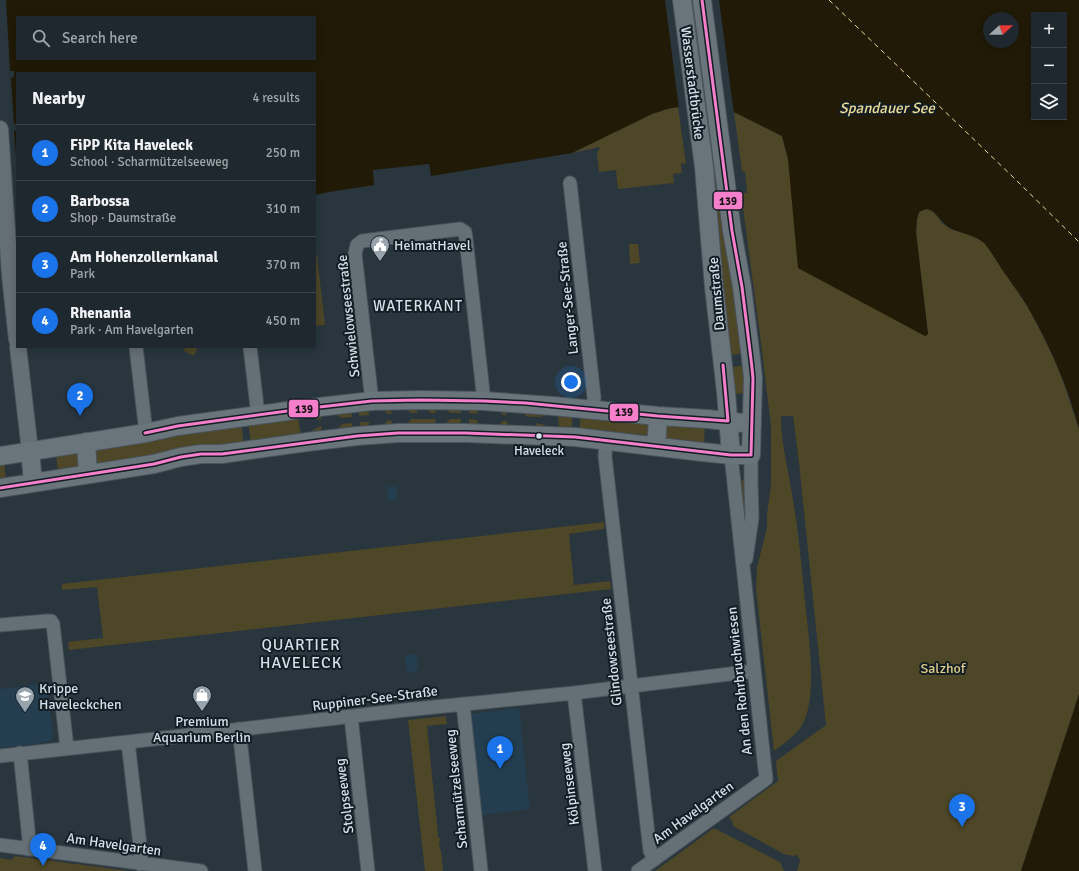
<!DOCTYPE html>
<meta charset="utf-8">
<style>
:root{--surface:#1f282e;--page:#273036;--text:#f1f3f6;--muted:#a1a6aa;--line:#3c444a;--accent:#1a73e8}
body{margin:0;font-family:Signika,sans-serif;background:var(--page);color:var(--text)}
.controls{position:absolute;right:12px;top:12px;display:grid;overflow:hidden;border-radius:0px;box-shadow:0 2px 10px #0003}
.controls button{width:36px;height:36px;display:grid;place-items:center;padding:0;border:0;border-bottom:1px solid var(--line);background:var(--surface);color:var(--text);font:20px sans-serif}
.compass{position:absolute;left:983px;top:12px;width:36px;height:36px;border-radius:50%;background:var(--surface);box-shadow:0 2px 10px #0003;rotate:69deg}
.you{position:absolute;left:571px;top:382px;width:14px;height:14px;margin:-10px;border:3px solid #fff;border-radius:50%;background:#1a73e8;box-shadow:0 0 0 6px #1a73e833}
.badge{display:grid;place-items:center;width:26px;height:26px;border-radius:50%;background:var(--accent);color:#fff;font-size:13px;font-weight:700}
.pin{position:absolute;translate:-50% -33px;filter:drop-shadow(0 1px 2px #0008)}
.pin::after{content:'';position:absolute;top:21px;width:14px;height:12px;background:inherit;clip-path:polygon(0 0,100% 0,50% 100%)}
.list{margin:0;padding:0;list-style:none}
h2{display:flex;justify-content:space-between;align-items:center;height:52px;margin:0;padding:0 16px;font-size:17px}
h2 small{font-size:13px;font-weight:400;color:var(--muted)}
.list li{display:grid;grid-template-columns:26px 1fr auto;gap:12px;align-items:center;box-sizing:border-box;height:56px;padding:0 16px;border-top:1px solid var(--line)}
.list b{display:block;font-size:15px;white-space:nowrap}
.list p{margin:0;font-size:13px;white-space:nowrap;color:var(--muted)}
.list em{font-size:13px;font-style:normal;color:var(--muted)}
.icon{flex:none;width:22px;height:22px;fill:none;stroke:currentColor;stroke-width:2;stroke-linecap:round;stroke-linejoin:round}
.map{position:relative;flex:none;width:1079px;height:871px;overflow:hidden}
.search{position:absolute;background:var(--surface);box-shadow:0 2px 10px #0003;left:16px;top:16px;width:300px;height:44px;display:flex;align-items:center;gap:10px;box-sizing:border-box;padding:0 14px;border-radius:0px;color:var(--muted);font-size:15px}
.panel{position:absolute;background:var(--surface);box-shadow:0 2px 10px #0003;left:16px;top:72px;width:300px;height:276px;border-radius:0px}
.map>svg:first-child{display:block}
</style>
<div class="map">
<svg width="1079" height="871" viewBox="0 0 1079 871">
<rect width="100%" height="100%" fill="#29363e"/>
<path fill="#243e50" d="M 396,486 L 398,500 L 388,501 L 387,487 Z
M 416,654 L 418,668 L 415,669 L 415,672 L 407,673 L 405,656 Z
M 47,683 L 53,737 L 49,742 L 0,748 L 0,689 Z
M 519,708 L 530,809 L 480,815 L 468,714 Z"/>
<path fill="#4d4627" d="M 678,107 L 686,164 L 681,163 L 682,173 L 673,174 L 674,183 L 618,189 L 616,170 L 599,172 L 597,153 L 600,147 L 572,153 L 652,114 L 667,109 Z
M 734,112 L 782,136 L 788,159 L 925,336 L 928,334 L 916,233 L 917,219 L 919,212 L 926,209 L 932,211 L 937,216 L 941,222 L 950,229 L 973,236 L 985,243 L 1029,309 L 1042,334 L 1054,359 L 1064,384 L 1079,429 L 1079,694 L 1021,871 L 797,871 L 800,860 L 797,855 L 793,856 L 784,854 L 733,826 L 732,821 L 729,817 L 778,781 L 776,761 L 826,725 L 799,463 L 793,416 L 781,416 C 781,446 790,476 794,506 C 800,543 803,582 807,620 C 810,649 817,701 801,727 C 796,735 782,745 774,751 L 756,589 L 757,567 L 767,528 L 767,514 L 771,486 L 771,426 L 760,335 L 741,193 L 747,193 L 745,172 L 742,171 Z
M 710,177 L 722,179 L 744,353 L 732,355 L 729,338 L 724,318 Z
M 629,244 L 638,244 L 640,263 L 630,264 Z
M 317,255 L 325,325 L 315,326 L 315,256 Z
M 185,347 L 198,347 L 194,356 L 184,351 Z
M 749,365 L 749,393 L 735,394 L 733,367 Z
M 461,405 L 461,413 L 450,413 L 443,407 L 432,407 L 436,411 L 435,413 L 431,413 L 424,407 L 413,407 L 417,411 L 417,413 L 411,413 L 404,407 L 388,408 L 392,413 L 392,414 L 388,414 L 381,408 L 365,409 L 369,413 L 369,415 L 359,416 L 359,408 Z
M 469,405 L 547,410 L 549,414 L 548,415 C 541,418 533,417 526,416 L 520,409 L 503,408 L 507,413 L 506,415 L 503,415 L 497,408 L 475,407 L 478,411 L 477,414 L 469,413 Z
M 351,409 L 352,417 L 341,418 L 334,412 L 319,415 L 321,417 L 321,420 L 310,417 L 310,415 Z
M 558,411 L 573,412 L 571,432 L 559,431 Z
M 581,413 L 651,420 L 648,440 L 579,432 Z
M 298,417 L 301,437 L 251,444 L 248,421 Z
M 411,419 L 435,419 L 436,421 L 433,425 L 443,426 L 450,419 L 461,419 L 460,428 L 360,430 L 360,422 L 369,422 L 369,424 L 366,428 L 382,427 L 388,420 L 392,421 L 392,423 L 389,426 L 406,426 Z
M 469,419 L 477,420 L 478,422 L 474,425 L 496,427 L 503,421 L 507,421 L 508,425 L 536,426 L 536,423 L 545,425 L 547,428 L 469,428 Z
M 241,422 L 244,445 L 95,467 L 92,450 Z
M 352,423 L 353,431 L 312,434 C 311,429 317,428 321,426 L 322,428 L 319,432 L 336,431 L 342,424 Z
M 665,423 L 705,425 L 704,446 L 662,440 Z
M 77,451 L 82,468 L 58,473 L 56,454 Z
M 4,462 L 6,481 L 0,481 L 0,463 Z
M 745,480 L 746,513 L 743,514 L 738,481 Z
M 604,522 L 604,529 L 569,534 L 574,585 L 610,581 L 611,589 L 69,650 L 68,642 L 103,638 L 97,587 L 62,590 L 62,584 Z
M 446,716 L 447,724 L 427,726 L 438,834 L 438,838 L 440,838 L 440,841 L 439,842 L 440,850 L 441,850 L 443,871 L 425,871 L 408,720 Z
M 714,828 L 780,862 L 784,871 L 655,871 Z
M 15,856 L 129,871 L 0,871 L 0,858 L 11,860 Z"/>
<path fill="#201a06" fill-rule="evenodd" d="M 0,0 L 1079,0 L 1079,429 C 1068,387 1051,348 1030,311 C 1023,298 1014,287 1006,275 C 1000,267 990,249 984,243 C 974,234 961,234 950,228 C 942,224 936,210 927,209 C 925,209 921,211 919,212 L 917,219 L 916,232 L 928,334 L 925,336 L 798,268 L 788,159 L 782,136 L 734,112 L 678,107 L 667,109 L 652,114 L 572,153 L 431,176 L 429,164 L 373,171 L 374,185 L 329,192 L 315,195 L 315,73 L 17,73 L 17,230 ZM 1034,15 L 1064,15 L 1064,117 L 1034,117 ZM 17,17 L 315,17 L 315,59 L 17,59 ZM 989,18 L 1013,18 L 1013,42 L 989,42 Z
M 1079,694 L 1079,871 L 1021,871 L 1073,713 Z"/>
<path fill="#29363e" d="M 0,0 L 6,0 L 10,71 L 14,71 L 14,77 L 11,78 L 14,124 L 17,124 L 17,130 L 14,131 L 17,169 L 17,232 L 0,233 Z
M 665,0 L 719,0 L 734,114 L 679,109 Z
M 429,164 L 431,178 L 429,176 L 427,166 L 375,172 L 376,185 L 375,187 L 373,170 Z"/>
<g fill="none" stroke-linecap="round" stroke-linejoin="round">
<path stroke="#eedb98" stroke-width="1" stroke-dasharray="5 4" stroke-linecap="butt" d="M 829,0 L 1014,178 L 1079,242"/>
<g stroke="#49535b" stroke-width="15">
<path id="minor" d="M 570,183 L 594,397 L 593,410
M 136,347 L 146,433
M 250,347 L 258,415
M 372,401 L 355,254 L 357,245 L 362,241 L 460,229 L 465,232 L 466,239 L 484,401
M 606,441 L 605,456 L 650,851 L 655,859
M 746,559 L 752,518 L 751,483 L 751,455
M 0,625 L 47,621 L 51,621 L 53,624 L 67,748
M 574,693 L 595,871
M 463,704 L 481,871
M 351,717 L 368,871
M 239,729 L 255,871
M 128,742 L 141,854 L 140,864
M 20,753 L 29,839 L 28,849
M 0,756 L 182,736 L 405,710 L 574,693 L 754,671
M 0,845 L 201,871
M 638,871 L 766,779 L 731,455"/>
</g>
<g stroke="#49535b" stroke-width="18">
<path id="tertiary" d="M 0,129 L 10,275 L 17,340
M 18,347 L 30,451"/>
</g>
<g stroke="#49535b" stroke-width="20">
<path id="secondary" d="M 682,0 L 704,167 L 714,287 L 726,392 L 731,455
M 86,442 L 88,474
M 654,446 L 657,435 L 658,416
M 30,451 L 33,482
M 0,456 L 146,433 L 178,426 L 302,409 L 372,401 L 420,400 L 484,401 L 553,406 L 658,416 L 708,419 L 752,424
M 0,488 L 154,464 L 181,457 L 201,454 L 222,454 L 307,442 L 357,436 L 398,433 L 465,433 L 575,437 L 702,452 L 731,455 L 751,455 L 753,378 L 751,359 L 742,287 L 732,231 L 702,0"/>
</g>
<use href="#minor" stroke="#657076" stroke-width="13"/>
<use href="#tertiary" stroke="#657076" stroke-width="16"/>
<use href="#secondary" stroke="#6a747b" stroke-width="18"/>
<g stroke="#131d24" stroke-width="6">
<path id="bus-1" d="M 145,433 L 178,426 L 302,409 L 372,401 L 420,400 L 484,401 L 526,403 L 658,416 L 728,421 L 723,365
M 0,488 L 154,464 L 181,457 L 201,454 L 222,454 L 357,436 L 398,433 L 465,433 L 575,437 L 731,455 L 751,455 L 753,378 L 751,359 L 742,287 L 732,231 L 702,0"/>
</g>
<use href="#bus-1" stroke="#f67fcc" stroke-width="3"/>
</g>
<defs>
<g id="civic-pin" transform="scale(1)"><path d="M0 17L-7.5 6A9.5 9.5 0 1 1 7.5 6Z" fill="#98a4ad" stroke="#131d24"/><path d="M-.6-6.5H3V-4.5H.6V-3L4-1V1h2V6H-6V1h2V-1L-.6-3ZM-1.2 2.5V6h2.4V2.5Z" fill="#fff"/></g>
<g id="shop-pin" transform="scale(1)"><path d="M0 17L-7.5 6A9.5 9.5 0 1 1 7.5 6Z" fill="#98a4ad" stroke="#131d24"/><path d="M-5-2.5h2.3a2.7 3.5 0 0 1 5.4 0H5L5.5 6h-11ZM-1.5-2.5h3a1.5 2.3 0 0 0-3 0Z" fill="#fff"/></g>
<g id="school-pin" transform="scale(1)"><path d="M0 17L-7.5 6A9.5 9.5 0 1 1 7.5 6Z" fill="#98a4ad" stroke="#131d24"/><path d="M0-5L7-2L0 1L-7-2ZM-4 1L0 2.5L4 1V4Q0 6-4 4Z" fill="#fff"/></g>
</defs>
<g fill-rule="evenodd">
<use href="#civic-pin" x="380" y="245"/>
<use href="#shop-pin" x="202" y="695"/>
<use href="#school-pin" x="25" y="696"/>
</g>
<circle fill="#d3dfe9" stroke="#131d24" stroke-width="1.5" cx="539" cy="436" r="3.5"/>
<g text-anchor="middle" stroke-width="4" stroke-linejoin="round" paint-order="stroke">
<g font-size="13" fill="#d3dfe9" stroke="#131d24">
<text x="539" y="455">Haveleck</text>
</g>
<g font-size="14" fill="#d3dfe9" stroke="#131d24">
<text transform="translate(693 83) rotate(83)" y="5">Wasserstadtbrücke</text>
<text transform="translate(716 294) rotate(-95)" y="5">Daumstraße</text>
<text transform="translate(567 298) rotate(-96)" y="5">Langer-See-Straße</text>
<text transform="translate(348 316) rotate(-96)" y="5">Schwielowseestraße</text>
<text transform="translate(611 652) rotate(-96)" y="5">Glindowseestraße</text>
<text transform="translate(739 681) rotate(-96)" y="5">An den Rohrbruchwiesen</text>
<text transform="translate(375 698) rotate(-7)" y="5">Ruppiner-See-Straße</text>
<text transform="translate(569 784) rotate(-97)" y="5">Kölpinseeweg</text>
<text transform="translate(456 789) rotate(-96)" y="5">Scharmützelseeweg</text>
<text transform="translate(344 796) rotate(-97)" y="5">Stolpseeweg</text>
<text transform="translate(693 812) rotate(-36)" y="5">Am Havelgarten</text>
<text transform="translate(114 844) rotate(8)" y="5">Am Havelgarten</text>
</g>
<g font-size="14" fill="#d3dfe9" stroke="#131d24" text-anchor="start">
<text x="394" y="250">HeimatHavel</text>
<text x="39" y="693">Krippe<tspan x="39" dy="16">Haveleckchen</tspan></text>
<text x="202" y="726" text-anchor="middle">Premium<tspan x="202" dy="16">Aquarium Berlin</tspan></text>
</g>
<g font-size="14" fill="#e0cd8a" stroke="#131d24">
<text x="943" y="673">Salzhof</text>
</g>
<g font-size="15" font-style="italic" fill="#eedb98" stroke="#131d24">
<text x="887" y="113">Spandauer See</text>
</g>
<g font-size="15" letter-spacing="1" fill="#d3dfe9" stroke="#131d24">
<text x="418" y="311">WATERKANT</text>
</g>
<g font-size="16" letter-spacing="1" fill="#d3dfe9" stroke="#131d24">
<text x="301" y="650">QUARTIER<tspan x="301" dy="18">HAVELECK</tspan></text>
</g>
</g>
<g stroke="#131d24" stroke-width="1.5">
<rect x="713" y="191" width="30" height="19" rx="4" fill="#f67fcc"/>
<rect x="288" y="399" width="31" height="19" rx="4" fill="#f67fcc"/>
<rect x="609" y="403" width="30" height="19" rx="4" fill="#f67fcc"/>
</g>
<g font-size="11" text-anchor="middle" font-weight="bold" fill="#111">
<text x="728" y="205">139</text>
<text x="304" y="413">139</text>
<text x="624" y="416">139</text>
</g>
</svg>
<div class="controls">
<button>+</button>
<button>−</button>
<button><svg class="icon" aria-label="layers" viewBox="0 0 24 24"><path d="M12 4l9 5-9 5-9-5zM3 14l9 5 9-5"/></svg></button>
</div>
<svg class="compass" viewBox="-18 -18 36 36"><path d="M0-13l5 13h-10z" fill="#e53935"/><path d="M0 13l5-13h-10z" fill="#a1a6aa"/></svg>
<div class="you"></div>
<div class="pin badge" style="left:500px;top:769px">1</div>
<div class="pin badge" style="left:80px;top:416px">2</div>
<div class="pin badge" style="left:962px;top:827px">3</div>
<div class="pin badge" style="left:43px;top:866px">4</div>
<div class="search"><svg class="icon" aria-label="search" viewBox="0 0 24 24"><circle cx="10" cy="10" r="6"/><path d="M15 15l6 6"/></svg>Search here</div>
<section class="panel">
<h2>Nearby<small>4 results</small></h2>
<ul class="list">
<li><span class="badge">1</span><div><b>FiPP Kita Haveleck</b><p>School · Scharmützelseeweg</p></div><em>250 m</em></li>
<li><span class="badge">2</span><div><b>Barbossa</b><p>Shop · Daumstraße</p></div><em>310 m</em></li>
<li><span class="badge">3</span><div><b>Am Hohenzollernkanal</b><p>Park</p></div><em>370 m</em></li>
<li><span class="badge">4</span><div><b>Rhenania</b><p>Park · Am Havelgarten</p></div><em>450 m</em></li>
</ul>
</section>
</div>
